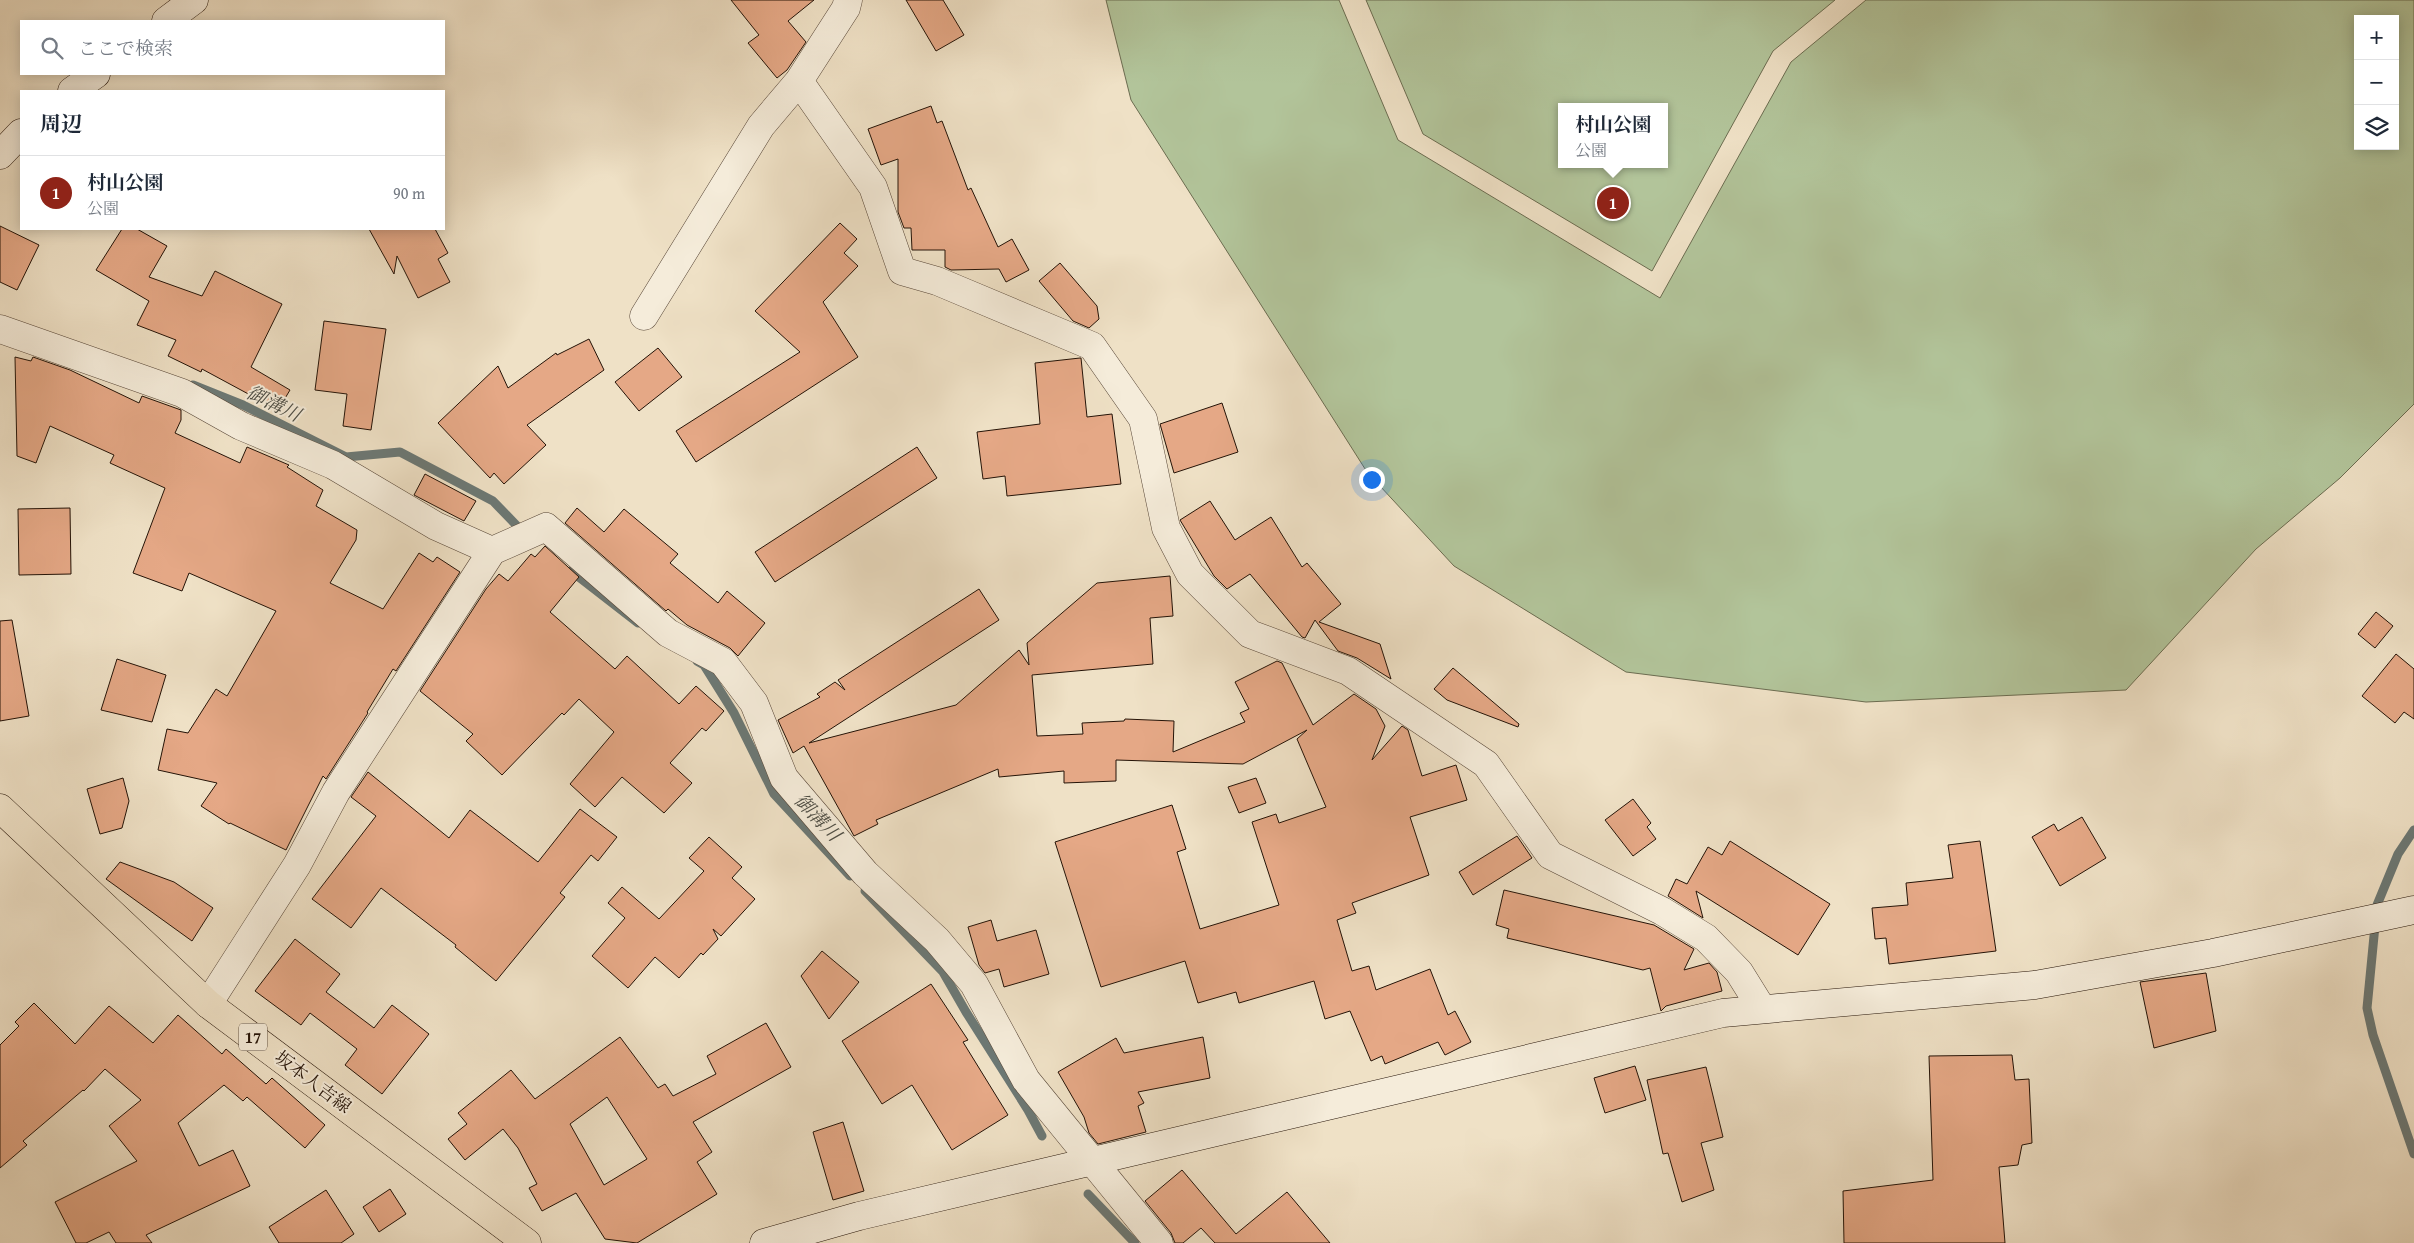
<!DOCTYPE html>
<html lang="ja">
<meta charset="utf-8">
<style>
:root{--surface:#fff;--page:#f2f2f3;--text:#1f2937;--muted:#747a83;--line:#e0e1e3;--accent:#8f2418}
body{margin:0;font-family:"Gentium Book Plus","Noto Serif JP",serif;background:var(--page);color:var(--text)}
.controls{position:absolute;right:15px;top:15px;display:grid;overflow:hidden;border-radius:0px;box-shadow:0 2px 12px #0003}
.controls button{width:45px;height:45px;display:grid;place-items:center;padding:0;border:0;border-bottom:1px solid var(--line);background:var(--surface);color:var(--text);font:25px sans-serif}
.you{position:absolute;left:1371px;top:479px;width:18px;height:18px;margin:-12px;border:4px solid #fff;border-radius:50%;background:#1a73e8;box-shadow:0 0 0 8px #1a73e833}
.badge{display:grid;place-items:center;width:32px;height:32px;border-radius:50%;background:var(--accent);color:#fff;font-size:16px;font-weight:700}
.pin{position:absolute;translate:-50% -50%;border:2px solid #fff;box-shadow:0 1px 5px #0006}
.popup{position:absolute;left:1558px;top:103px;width:110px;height:65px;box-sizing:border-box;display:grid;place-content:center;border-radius:0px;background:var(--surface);filter:drop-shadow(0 1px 4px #0005);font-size:16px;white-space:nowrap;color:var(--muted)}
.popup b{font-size:19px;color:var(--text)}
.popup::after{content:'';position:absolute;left:50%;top:100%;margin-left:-10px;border:10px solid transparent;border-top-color:var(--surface)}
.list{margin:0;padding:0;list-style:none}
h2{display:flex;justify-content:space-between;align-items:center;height:65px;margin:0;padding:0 20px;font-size:21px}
h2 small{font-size:16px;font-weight:400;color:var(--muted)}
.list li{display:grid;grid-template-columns:32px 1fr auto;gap:15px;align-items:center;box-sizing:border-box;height:75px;padding:0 20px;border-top:1px solid var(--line)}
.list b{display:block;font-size:19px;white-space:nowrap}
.list p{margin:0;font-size:16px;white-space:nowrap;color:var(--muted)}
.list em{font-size:16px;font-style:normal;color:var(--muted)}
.icon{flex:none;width:28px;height:28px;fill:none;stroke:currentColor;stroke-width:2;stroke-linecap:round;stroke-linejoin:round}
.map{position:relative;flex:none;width:2414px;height:1243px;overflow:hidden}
.search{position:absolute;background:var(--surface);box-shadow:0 2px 12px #0003;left:20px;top:20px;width:425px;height:55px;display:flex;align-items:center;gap:12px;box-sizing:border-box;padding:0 18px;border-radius:0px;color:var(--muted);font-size:19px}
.panel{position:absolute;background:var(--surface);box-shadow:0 2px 12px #0003;left:20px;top:90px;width:425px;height:140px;border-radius:0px}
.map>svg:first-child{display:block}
</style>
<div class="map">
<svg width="2414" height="1243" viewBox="0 0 2414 1243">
<rect width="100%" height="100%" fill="#efe1c6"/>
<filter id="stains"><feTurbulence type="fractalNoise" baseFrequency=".004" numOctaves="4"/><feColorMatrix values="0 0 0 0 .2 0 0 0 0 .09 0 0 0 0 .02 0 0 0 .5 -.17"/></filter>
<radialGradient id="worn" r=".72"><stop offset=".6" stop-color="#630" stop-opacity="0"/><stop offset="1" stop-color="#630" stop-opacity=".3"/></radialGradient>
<path fill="#b2c49a" stroke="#6b6c50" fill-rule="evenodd" d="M 1106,0 L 1339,0 L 1398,140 L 1660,298 L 1791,62 L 1866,0 L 2414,0 L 2414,404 L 2340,478 L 2256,549 L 2126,690 L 1866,702 L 1626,672 L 1454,566 L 1367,472 L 1131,100 ZM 2358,19 L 2395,19 L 2395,146 L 2358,146 Z
M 1366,0 L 1835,0 L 1773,51 L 1652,271 L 1423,134 ZM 1562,107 L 1664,107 L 1664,164 L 1562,164 Z"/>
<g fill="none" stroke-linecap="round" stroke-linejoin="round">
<path stroke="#6c7874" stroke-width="9" d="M 193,385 L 243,405 L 346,457 L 400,452 L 493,501 L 520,529
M 571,571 L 638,623
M 697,661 L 704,665 L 734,713 L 774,794 L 850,876
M 2414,830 L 2398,854 L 2377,905 L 2367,1008 L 2373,1035 L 2414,1154
M 865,891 L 943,972 L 966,1012 L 1028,1110 L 1042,1136
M 1088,1194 L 1135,1243"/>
</g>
<path fill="#e5a886" stroke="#241307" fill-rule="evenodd" d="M 731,0 L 814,0 L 788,21 L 806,42 L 787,70 L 777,78 L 748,43 L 759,35 Z
M 906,0 L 943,0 L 964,35 L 936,51 Z
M 931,106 L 937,123 L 942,121 L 968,190 L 971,188 L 998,247 L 1012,239 L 1029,270 L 1006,282 L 999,269 L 951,270 L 945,267 L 945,250 L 912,250 L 911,228 L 904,228 L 898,212 L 898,159 L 881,165 L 868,129 Z
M 840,223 L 857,239 L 844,253 L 858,266 L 823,302 L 858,357 L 696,462 L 676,431 L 800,352 L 755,311 Z
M 0,226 L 39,245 L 17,290 L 0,282 Z
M 122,229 L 137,229 L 167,246 L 149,277 L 202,296 L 215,271 L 282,304 L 251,367 L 290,390 L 278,410 L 202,369 L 201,372 L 168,356 L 176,340 L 137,325 L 149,301 L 96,270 Z
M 369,229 L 435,229 L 448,253 L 438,259 L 450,282 L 418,298 L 397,256 L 394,274 Z
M 1060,263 L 1097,306 L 1099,319 L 1089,328 L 1073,321 L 1039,281 Z
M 324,321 L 386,329 L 371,430 L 343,426 L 347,394 L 315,390 Z
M 589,339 L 604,370 L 527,425 L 546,445 L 504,484 L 494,473 L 490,478 L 438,423 L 498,366 L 508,388 L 556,353 L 557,355 Z
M 658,348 L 682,377 L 639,411 L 615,382 Z
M 15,357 L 31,361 L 33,357 L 70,370 L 139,403 L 142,396 L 181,410 L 181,420 L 175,433 L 240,463 L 247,447 L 289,465 L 287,467 L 323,490 L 316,506 L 357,530 L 356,540 L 330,583 L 383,609 L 419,553 L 433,562 L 437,557 L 460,572 L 396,671 L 393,669 L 367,712 L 368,713 L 326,779 L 323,776 L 286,850 L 230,823 L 229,824 L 201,806 L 217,783 L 158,770 L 167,729 L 188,733 L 216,689 L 227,696 L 276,611 L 189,573 L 182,591 L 133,573 L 165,488 L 110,463 L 114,455 L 50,426 L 36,463 L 17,456 Z
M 1080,358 L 1081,358 L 1087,417 L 1112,414 L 1121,484 L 1007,496 L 1005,476 L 983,479 L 977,432 L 1040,424 L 1035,363 Z
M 1222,403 L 1238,452 L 1174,473 L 1160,424 Z
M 917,447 L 937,478 L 775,582 L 755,552 Z
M 425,474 L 476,501 L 464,521 L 414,495 Z
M 1210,501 L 1235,540 L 1271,517 L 1302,567 L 1307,563 L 1341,604 L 1319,622 L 1380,644 L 1391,679 L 1357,658 L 1338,651 L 1315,620 L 1305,638 L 1302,637 L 1250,574 L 1227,589 L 1214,576 L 1180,520 Z
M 70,508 L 71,574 L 19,575 L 18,509 Z
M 577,508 L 604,532 L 624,509 L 678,554 L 670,563 L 718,603 L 727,591 L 765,623 L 738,656 L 730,648 L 687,625 L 668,609 L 666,611 L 565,523 Z
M 545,546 L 579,577 L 550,612 L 615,669 L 627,656 L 679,704 L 696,686 L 724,711 L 706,731 L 702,728 L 670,763 L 692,783 L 664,813 L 622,777 L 595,807 L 570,784 L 614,732 L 579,699 L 564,715 L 562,713 L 502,775 L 466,741 L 473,734 L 420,691 L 486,589 L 499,574 L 508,581 L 531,554 L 535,557 Z
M 1170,576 L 1173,616 L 1150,618 L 1153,664 L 1032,675 L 1037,736 L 1083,734 L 1082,723 L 1124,721 L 1125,719 L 1174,721 L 1173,752 L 1245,722 L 1240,713 L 1249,709 L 1235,682 L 1277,661 L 1282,663 L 1313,725 L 1354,694 L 1376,709 L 1385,726 L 1372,760 L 1402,726 L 1408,730 L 1422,776 L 1456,765 L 1467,800 L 1410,817 L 1429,875 L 1352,903 L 1356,913 L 1337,920 L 1352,971 L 1369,966 L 1376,990 L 1430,969 L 1448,1015 L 1455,1011 L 1471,1042 L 1445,1055 L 1438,1042 L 1385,1064 L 1382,1056 L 1371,1061 L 1350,1011 L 1325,1019 L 1314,981 L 1239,1003 L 1236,992 L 1198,1003 L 1185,961 L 1101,987 L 1055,842 L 1172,805 L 1186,849 L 1177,852 L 1200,929 L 1279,905 L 1252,822 L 1276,814 L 1279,823 L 1326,807 L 1297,739 L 1307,730 L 1243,764 L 1116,760 L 1116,781 L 1064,783 L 1064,771 L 999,777 L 998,769 L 876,820 L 878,824 L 854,836 L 804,746 L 793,753 L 778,720 L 820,697 L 817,694 L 835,682 L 845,690 L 838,680 L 979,589 L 999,620 L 809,743 L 956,705 L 1019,650 L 1029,665 L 1027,643 L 1097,583 Z
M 2376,612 L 2393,626 L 2375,648 L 2358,634 Z
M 12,620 L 29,716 L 0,721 L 0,621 Z
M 2396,654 L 2414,669 L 2414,719 L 2404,712 L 2395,723 L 2362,696 Z
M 117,659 L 166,675 L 152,722 L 101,710 Z
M 1453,668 L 1519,724 L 1518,727 L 1447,700 L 1434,689 Z
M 368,772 L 449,838 L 470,810 L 538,862 L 580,809 L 617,837 L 598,861 L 591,855 L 560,893 L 565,897 L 496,981 L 455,947 L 456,945 L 381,888 L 351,928 L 312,899 L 376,816 L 351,797 Z
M 123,778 L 129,801 L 122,828 L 100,834 L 87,789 Z
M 1256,778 L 1266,803 L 1239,813 L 1228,787 Z
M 1633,799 L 1651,823 L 1647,827 L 1656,839 L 1633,856 L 1605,820 Z
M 2082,817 L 2106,858 L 2060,886 L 2032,837 L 2054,824 L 2058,831 Z
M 1517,836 L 1532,858 L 1473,895 L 1459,872 Z
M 709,837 L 742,867 L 732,878 L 755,899 L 721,936 L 713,929 L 718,939 L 703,955 L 701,953 L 679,978 L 655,957 L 628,988 L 592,956 L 625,918 L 608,903 L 622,887 L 659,919 L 704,871 L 689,858 Z
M 1730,841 L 1830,904 L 1798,955 L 1696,891 L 1703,918 L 1668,896 L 1676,879 L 1687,884 L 1708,847 L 1722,855 Z
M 1980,841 L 1996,951 L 1889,964 L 1886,938 L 1875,939 L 1872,908 L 1908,905 L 1906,883 L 1953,878 L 1948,845 Z
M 120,862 L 174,882 L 213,908 L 192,941 L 106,879 Z
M 1504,890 L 1654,925 L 1694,949 L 1684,970 L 1709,963 L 1717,972 L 1722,991 L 1666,1006 L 1661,1011 L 1650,968 L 1643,970 L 1507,938 L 1509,929 L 1496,925 Z
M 991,920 L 997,941 L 1036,930 L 1049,974 L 1004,987 L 999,969 L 985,973 L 979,965 L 968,927 Z
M 295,939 L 340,974 L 326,992 L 374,1028 L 392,1005 L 429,1034 L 382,1094 L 345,1065 L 357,1049 L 310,1013 L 301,1025 L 255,991 Z
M 822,951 L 859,982 L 829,1019 L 801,976 Z
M 2206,973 L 2216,1031 L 2154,1048 L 2140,982 Z
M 931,984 L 968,1040 L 963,1042 L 1008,1115 L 952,1150 L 912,1085 L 882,1104 L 842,1041 Z
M 34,1003 L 75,1044 L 109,1006 L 153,1043 L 178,1015 L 222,1054 L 226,1049 L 266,1084 L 272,1078 L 325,1125 L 305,1148 L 247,1097 L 243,1101 L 224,1085 L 178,1123 L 199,1166 L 233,1150 L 250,1186 L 146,1235 L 152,1243 L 116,1243 L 109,1232 L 86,1243 L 76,1243 L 55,1202 L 137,1161 L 109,1126 L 141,1100 L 105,1069 L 84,1091 L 83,1090 L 23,1141 L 27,1145 L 0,1168 L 0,1045 L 19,1026 L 15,1022 Z
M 766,1023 L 791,1067 L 693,1122 L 712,1152 L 697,1162 L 717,1194 L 637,1243 L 605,1239 L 576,1193 L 542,1211 L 529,1188 L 537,1184 L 518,1148 L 503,1129 L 465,1160 L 448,1139 L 467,1124 L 458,1113 L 511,1070 L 535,1099 L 620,1037 L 658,1088 L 665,1084 L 673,1096 L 716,1074 L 707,1056 ZM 607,1097 L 647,1159 L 604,1185 L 570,1124 Z
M 1203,1037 L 1210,1078 L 1138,1092 L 1144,1103 L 1138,1106 L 1146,1132 L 1098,1144 L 1089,1133 L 1084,1117 L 1058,1072 L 1116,1038 L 1124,1053 Z
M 2012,1055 L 2015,1080 L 2029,1079 L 2032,1143 L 2022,1145 L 2018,1165 L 1999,1167 L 2005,1243 L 1844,1243 L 1843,1191 L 1933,1180 L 1929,1056 Z
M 1635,1066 L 1646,1100 L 1605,1113 L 1594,1078 Z
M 1706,1067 L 1723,1137 L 1701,1143 L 1714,1190 L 1682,1202 L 1668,1153 L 1663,1154 L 1647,1080 Z
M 843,1122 L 864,1191 L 833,1200 L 813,1132 Z
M 1182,1170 L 1236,1234 L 1287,1192 L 1330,1243 L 1215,1243 L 1201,1228 L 1183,1243 L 1175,1243 L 1171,1233 L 1145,1201 Z
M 390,1189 L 406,1214 L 379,1232 L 363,1207 Z
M 326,1190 L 354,1234 L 341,1243 L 279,1243 L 269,1227 Z"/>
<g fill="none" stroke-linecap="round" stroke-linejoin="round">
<g stroke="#574637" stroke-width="29">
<path id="street" d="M 799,81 L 873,187 L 902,271 L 937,281 L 1092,346 L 1143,419 L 1166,528 L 1190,574 L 1250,634 L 1348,671 L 1486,764 L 1550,855 L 1662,911 L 1706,938 L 1739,972 L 1762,1009
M 644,316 L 761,126 L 799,81 L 846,8 L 848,0
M 0,329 L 182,393 L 241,426 L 333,465 L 436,526 L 492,551
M 208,1004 L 297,865 L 336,792 L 492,551 L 546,527 L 668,633 L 723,662 L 754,703 L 784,778 L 865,873 L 937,940 L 974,984 L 1026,1080 L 1159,1243"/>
</g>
<g stroke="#241307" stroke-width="29">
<path id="secondary" d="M 166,21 L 194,0
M 72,91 L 96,74
M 0,155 L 21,133
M 764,1243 L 859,1216 L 1723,1013 L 2035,985 L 2213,953 L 2414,910"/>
</g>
<g stroke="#241307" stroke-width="29">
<path id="primary" d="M 0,808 L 208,1004 L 527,1243"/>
</g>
<use href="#street" stroke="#f5ecda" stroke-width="28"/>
<use href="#secondary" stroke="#f5ecda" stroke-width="28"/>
<use href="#primary" stroke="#efe1c6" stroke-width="28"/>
</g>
<g text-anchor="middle" stroke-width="4" stroke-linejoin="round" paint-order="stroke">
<rect fill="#f5ecda" stroke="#635446" stroke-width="1" x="239" y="1023.5" width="28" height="27" rx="4"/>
<g font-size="16" font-weight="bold" fill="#241307">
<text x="253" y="1043">17</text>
</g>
<g font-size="18" fill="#241307" stroke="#f5ecda">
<text transform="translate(313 1082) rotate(37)" y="6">坂本人吉線</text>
</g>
<g font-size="19" font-style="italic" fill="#4e4e46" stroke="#f5ecda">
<text transform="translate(274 403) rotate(26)" y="7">御溝川</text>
<text transform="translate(818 817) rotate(46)" y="7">御溝川</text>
</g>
</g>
<rect width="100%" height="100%" filter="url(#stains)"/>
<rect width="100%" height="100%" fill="url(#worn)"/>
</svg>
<div class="controls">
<button>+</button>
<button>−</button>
<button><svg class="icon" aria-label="layers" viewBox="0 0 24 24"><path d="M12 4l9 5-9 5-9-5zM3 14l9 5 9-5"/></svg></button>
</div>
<div class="you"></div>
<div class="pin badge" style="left:1613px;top:203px">1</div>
<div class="popup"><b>村山公園</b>公園</div>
<div class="search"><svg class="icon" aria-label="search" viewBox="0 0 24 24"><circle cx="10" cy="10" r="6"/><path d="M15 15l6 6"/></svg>ここで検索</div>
<section class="panel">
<h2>周辺<small></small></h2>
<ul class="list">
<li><span class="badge">1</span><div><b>村山公園</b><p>公園</p></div><em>90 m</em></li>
</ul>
</section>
</div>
